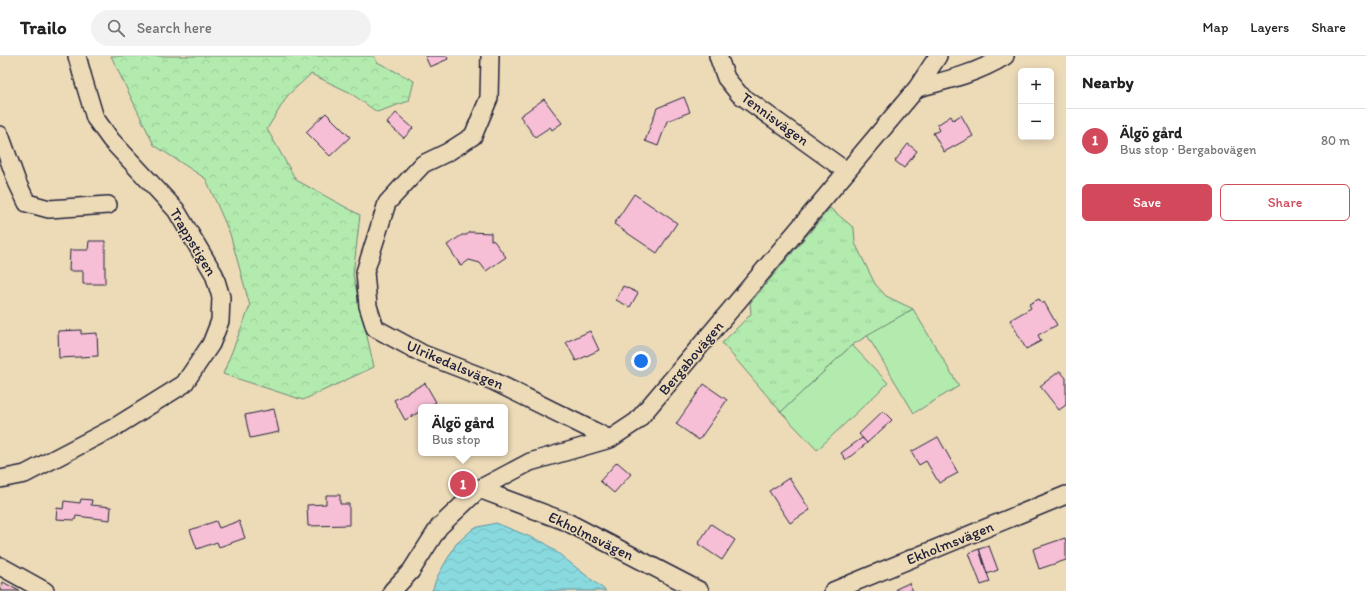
<!DOCTYPE html>
<meta charset="utf-8">
<style>
:root{--surface:#fff;--page:#f2f2f2;--text:#222;--muted:#767676;--line:#e0e0e0;--accent:#d1495b}
body{margin:0;font-family:Itim,sans-serif;background:var(--page);color:var(--text)}
.controls{position:absolute;right:12px;top:12px;display:grid;overflow:hidden;border-radius:6px;box-shadow:0 2px 10px #0003}
.controls button{width:36px;height:36px;display:grid;place-items:center;padding:0;border:0;border-bottom:1px solid var(--line);background:var(--surface);color:var(--text);font:20px sans-serif}
.you{position:absolute;left:641px;top:305px;width:14px;height:14px;margin:-10px;border:3px solid #fff;border-radius:50%;background:#1a73e8;box-shadow:0 0 0 6px #1a73e833}
.badge{display:grid;place-items:center;width:26px;height:26px;border-radius:50%;background:var(--accent);color:#fff;font-size:13px;font-weight:700}
.pin{position:absolute;translate:-50% -50%;border:2px solid #fff;box-shadow:0 1px 4px #0006}
.popup{position:absolute;left:418px;top:348px;width:90px;height:52px;box-sizing:border-box;display:grid;place-content:center;border-radius:6px;background:var(--surface);filter:drop-shadow(0 1px 3px #0005);font-size:13px;white-space:nowrap;color:var(--muted)}
.popup b{font-size:15px;color:var(--text)}
.popup::after{content:'';position:absolute;left:50%;top:100%;margin-left:-8px;border:8px solid transparent;border-top-color:var(--surface)}
.list{margin:0;padding:0;list-style:none}
h2{display:flex;justify-content:space-between;align-items:center;height:52px;margin:0;padding:0 16px;font-size:17px}
h2 small{font-size:13px;font-weight:400;color:var(--muted)}
.list li{display:grid;grid-template-columns:26px 1fr auto;gap:12px;align-items:center;box-sizing:border-box;height:64px;padding:0 16px;border-top:1px solid var(--line)}
.list b{display:block;font-size:15px;white-space:nowrap}
.list p{margin:0;font-size:13px;white-space:nowrap;color:var(--muted)}
.list em{font-size:13px;font-style:normal;color:var(--muted)}
.actions{display:flex;gap:8px;padding:12px 16px}
.actions a{flex:1;padding:9px 0;border:1px solid var(--accent);border-radius:6px;text-align:center;font-size:14px;color:var(--accent)}
.actions .main{background:var(--accent);color:#fff}
.icon{flex:none;width:22px;height:22px;fill:none;stroke:currentColor;stroke-width:2;stroke-linecap:round;stroke-linejoin:round}
.map{position:relative;flex:none;width:1066px;height:535px;overflow:hidden}
header{display:flex;align-items:center;gap:24px;box-sizing:border-box;height:56px;padding:0 20px;background:var(--surface);border-bottom:1px solid var(--line)}
header strong{font-size:19px}
nav{display:flex;gap:22px;margin-inline-start:auto;font-size:14px}
.search{width:280px;height:36px;background:var(--page);display:flex;align-items:center;gap:10px;box-sizing:border-box;padding:0 14px;border-radius:22px;color:var(--muted);font-size:15px}
main{display:flex}
aside{flex:1;background:var(--surface)}
.map>svg:first-child{display:block}
</style>
<header>
<strong>Trailo</strong>
<div class="search"><svg class="icon" aria-label="search" viewBox="0 0 24 24"><circle cx="10" cy="10" r="6"/><path d="M15 15l6 6"/></svg>Search here</div>
<nav><a>Map</a><a>Layers</a><a>Share</a></nav>
</header>
<main>
<div class="map">
<svg width="1066" height="535" viewBox="0 0 1066 535">
<defs>
<pattern id="grass-tufts" width="24" height="20" patternUnits="userSpaceOnUse"><rect width="24" height="20" fill="#b3ebae"/><path d="M3 7l-1-3M5 7V3M7 7l1-3M15 17l-1-3M17 17v-4M19 17l1-3" fill="none" stroke="#9ac997"/></pattern>
<pattern id="forest-crowns" width="20" height="18" patternUnits="userSpaceOnUse"><rect width="20" height="18" fill="#b3ebae"/><path d="M2 6a3 3 0 1 1 6 0M12 15a3 3 0 1 1 6 0" fill="none" stroke="#9ac997"/></pattern>
<pattern id="water-waves" width="16" height="10" patternUnits="userSpaceOnUse"><rect width="16" height="10" fill="#89dadf"/><path d="M0 5q4-4 8 0t8 0" fill="none" stroke="#76bbc0"/></pattern>
</defs>
<rect width="100%" height="100%" fill="#eddbb8"/>
<filter id="ink" filterUnits="userSpaceOnUse"><feTurbulence type="fractalNoise" baseFrequency=".025" numOctaves="2"/><feDisplacementMap in="SourceGraphic" scale="8" xChannelSelector="R" yChannelSelector="G"/><feConvolveMatrix kernelMatrix="1 2 1 2 8 2 1 2 1" color-interpolation-filters="sRGB"/></filter>
<g filter="url(#ink)">
<path fill="url(#grass-tufts)" stroke="#6a8674" d="M 830,152 L 854,172 L 855,187 L 875,228 L 886,240 L 913,253 L 852,289 L 781,356 L 722,287 L 751,258 L 750,247 Z"/>
<path fill="url(#forest-crowns)" stroke="#6a8674" d="M 111,0 L 374,0 L 377,6 L 414,25 L 409,45 L 377,56 L 349,36 L 311,18 L 288,39 L 267,73 L 296,124 L 360,159 L 353,219 L 374,311 L 303,344 L 223,318 L 250,250 L 230,178 L 206,123 L 154,89 Z"/>
<path fill="#b3ebae" stroke="#6a8674" d="M 913,253 L 959,330 L 914,357 L 867,279 Z
M 852,289 L 888,327 L 817,394 L 781,356 Z"/>
<path fill="url(#water-waves)" stroke="#60909d" d="M 496,467 L 545,487 L 606,535 L 432,535 L 437,521 L 456,488 L 474,472 Z"/>
<path fill="#f7bfd6" stroke="#22223b" d="M 425,0 L 447,0 L 448,3 L 430,11 Z
M 684,41 L 690,56 L 667,65 L 658,90 L 645,85 L 657,52 Z
M 544,43 L 562,67 L 552,74 L 550,71 L 535,81 L 520,60 Z
M 326,57 L 350,81 L 330,100 L 306,76 Z
M 396,57 L 413,72 L 404,82 L 387,67 Z
M 961,59 L 973,80 L 944,96 L 933,77 L 940,74 L 937,69 L 951,60 L 953,64 Z
M 908,88 L 917,95 L 904,112 L 895,105 Z
M 634,138 L 677,167 L 657,197 L 614,168 Z
M 469,176 L 491,177 L 491,184 L 494,185 L 506,201 L 486,215 L 480,207 L 469,204 L 461,210 L 447,189 L 462,179 L 467,179 Z
M 89,185 L 105,185 L 105,228 L 83,228 L 83,215 L 69,215 L 70,194 L 88,194 Z
M 623,230 L 638,237 L 630,251 L 616,244 Z
M 1039,243 L 1042,248 L 1044,246 L 1057,269 L 1038,279 L 1041,285 L 1026,293 L 1010,264 L 1031,252 L 1029,248 Z
M 81,274 L 81,278 L 97,277 L 98,300 L 59,302 L 58,275 Z
M 590,275 L 599,294 L 576,305 L 566,286 Z
M 1060,315 L 1066,322 L 1066,349 L 1059,354 L 1040,330 Z
M 425,327 L 436,346 L 428,351 L 421,351 L 421,355 L 405,364 L 394,344 Z
M 704,328 L 727,344 L 699,384 L 676,368 Z
M 274,353 L 279,376 L 250,382 L 245,359 Z
M 883,355 L 892,364 L 867,387 L 859,378 Z
M 938,381 L 958,417 L 939,427 L 926,405 L 919,409 L 911,396 Z
M 862,382 L 867,387 L 846,404 L 841,397 Z
M 617,406 L 631,418 L 614,437 L 600,425 Z
M 789,422 L 810,454 L 790,467 L 769,435 Z
M 326,439 L 340,439 L 340,448 L 349,448 L 349,469 L 308,470 L 307,449 L 326,448 Z
M 81,443 L 92,444 L 91,449 L 111,451 L 110,464 L 76,460 L 75,464 L 56,463 L 57,452 L 63,453 L 64,445 L 80,447 Z
M 216,465 L 219,472 L 239,465 L 245,482 L 219,491 L 217,486 L 197,493 L 190,474 Z
M 711,468 L 735,484 L 722,504 L 698,488 Z
M 1065,482 L 1066,486 L 1066,504 L 1039,513 L 1033,493 Z
M 989,490 L 998,514 L 987,518 L 979,493 Z
M 979,493 L 990,526 L 981,529 L 969,497 Z
M 3,526 L 19,535 L 0,535 Z
M 909,527 L 913,535 L 897,535 L 896,533 Z"/>
<g fill="none" stroke-linecap="round" stroke-linejoin="round">
<g stroke="#22223b" stroke-width="20">
<path id="minor" d="M 490,0 L 489,42 L 473,80 L 448,96 L 423,108 L 387,147 L 365,216 L 368,250 L 375,272 L 423,298 L 493,325 L 610,383
M 718,0 L 726,22 L 739,38 L 846,115
M 917,32 C 948,24 978,17 1005,0
M 0,79 L 17,126 L 27,147 L 49,153 L 108,149
M 0,423 L 25,418 L 115,371 L 184,328 L 211,288 L 220,265 L 221,241 L 214,218 L 176,154 L 111,84 L 95,62 L 83,22 L 77,0
M 479,433 L 567,466 L 700,535
M 0,510 L 45,535
M 392,535 L 411,515 L 439,471 L 479,433 L 530,406 L 610,383 L 637,365 L 917,32 L 938,0
M 833,535 L 1066,439"/>
</g>
<use href="#minor" stroke="#eddbb8" stroke-width="17"/>
</g>
</g>
<g text-anchor="middle" stroke-width="3" stroke-linejoin="round" paint-order="stroke">
<g font-size="15" fill="#22223b" stroke="#eddbb8">
<text transform="translate(775 63) rotate(36)" y="5">Tennisvägen</text>
<text transform="translate(193 186) rotate(59)" y="5">Trappstigen</text>
<text transform="translate(691 302) rotate(-50)" y="5">Bergabovägen</text>
<text transform="translate(455 309) rotate(23)" y="5">Ulrikedalsvägen</text>
<text transform="translate(591 480) rotate(26)" y="5">Ekholmsvägen</text>
<text transform="translate(950 487) rotate(-22)" y="5">Ekholmsvägen</text>
</g>
</g>
</svg>
<div class="controls">
<button>+</button>
<button>−</button>
</div>
<div class="you"></div>
<div class="pin badge" style="left:463px;top:428px">1</div>
<div class="popup"><b>Älgö gård</b>Bus stop</div>
</div>
<aside>
<h2>Nearby<small></small></h2>
<ul class="list">
<li><span class="badge">1</span><div><b>Älgö gård</b><p>Bus stop · Bergabovägen</p></div><em>80 m</em></li>
</ul>
<div class="actions"><a class="main">Save</a><a>Share</a></div>
</aside>
</main>
